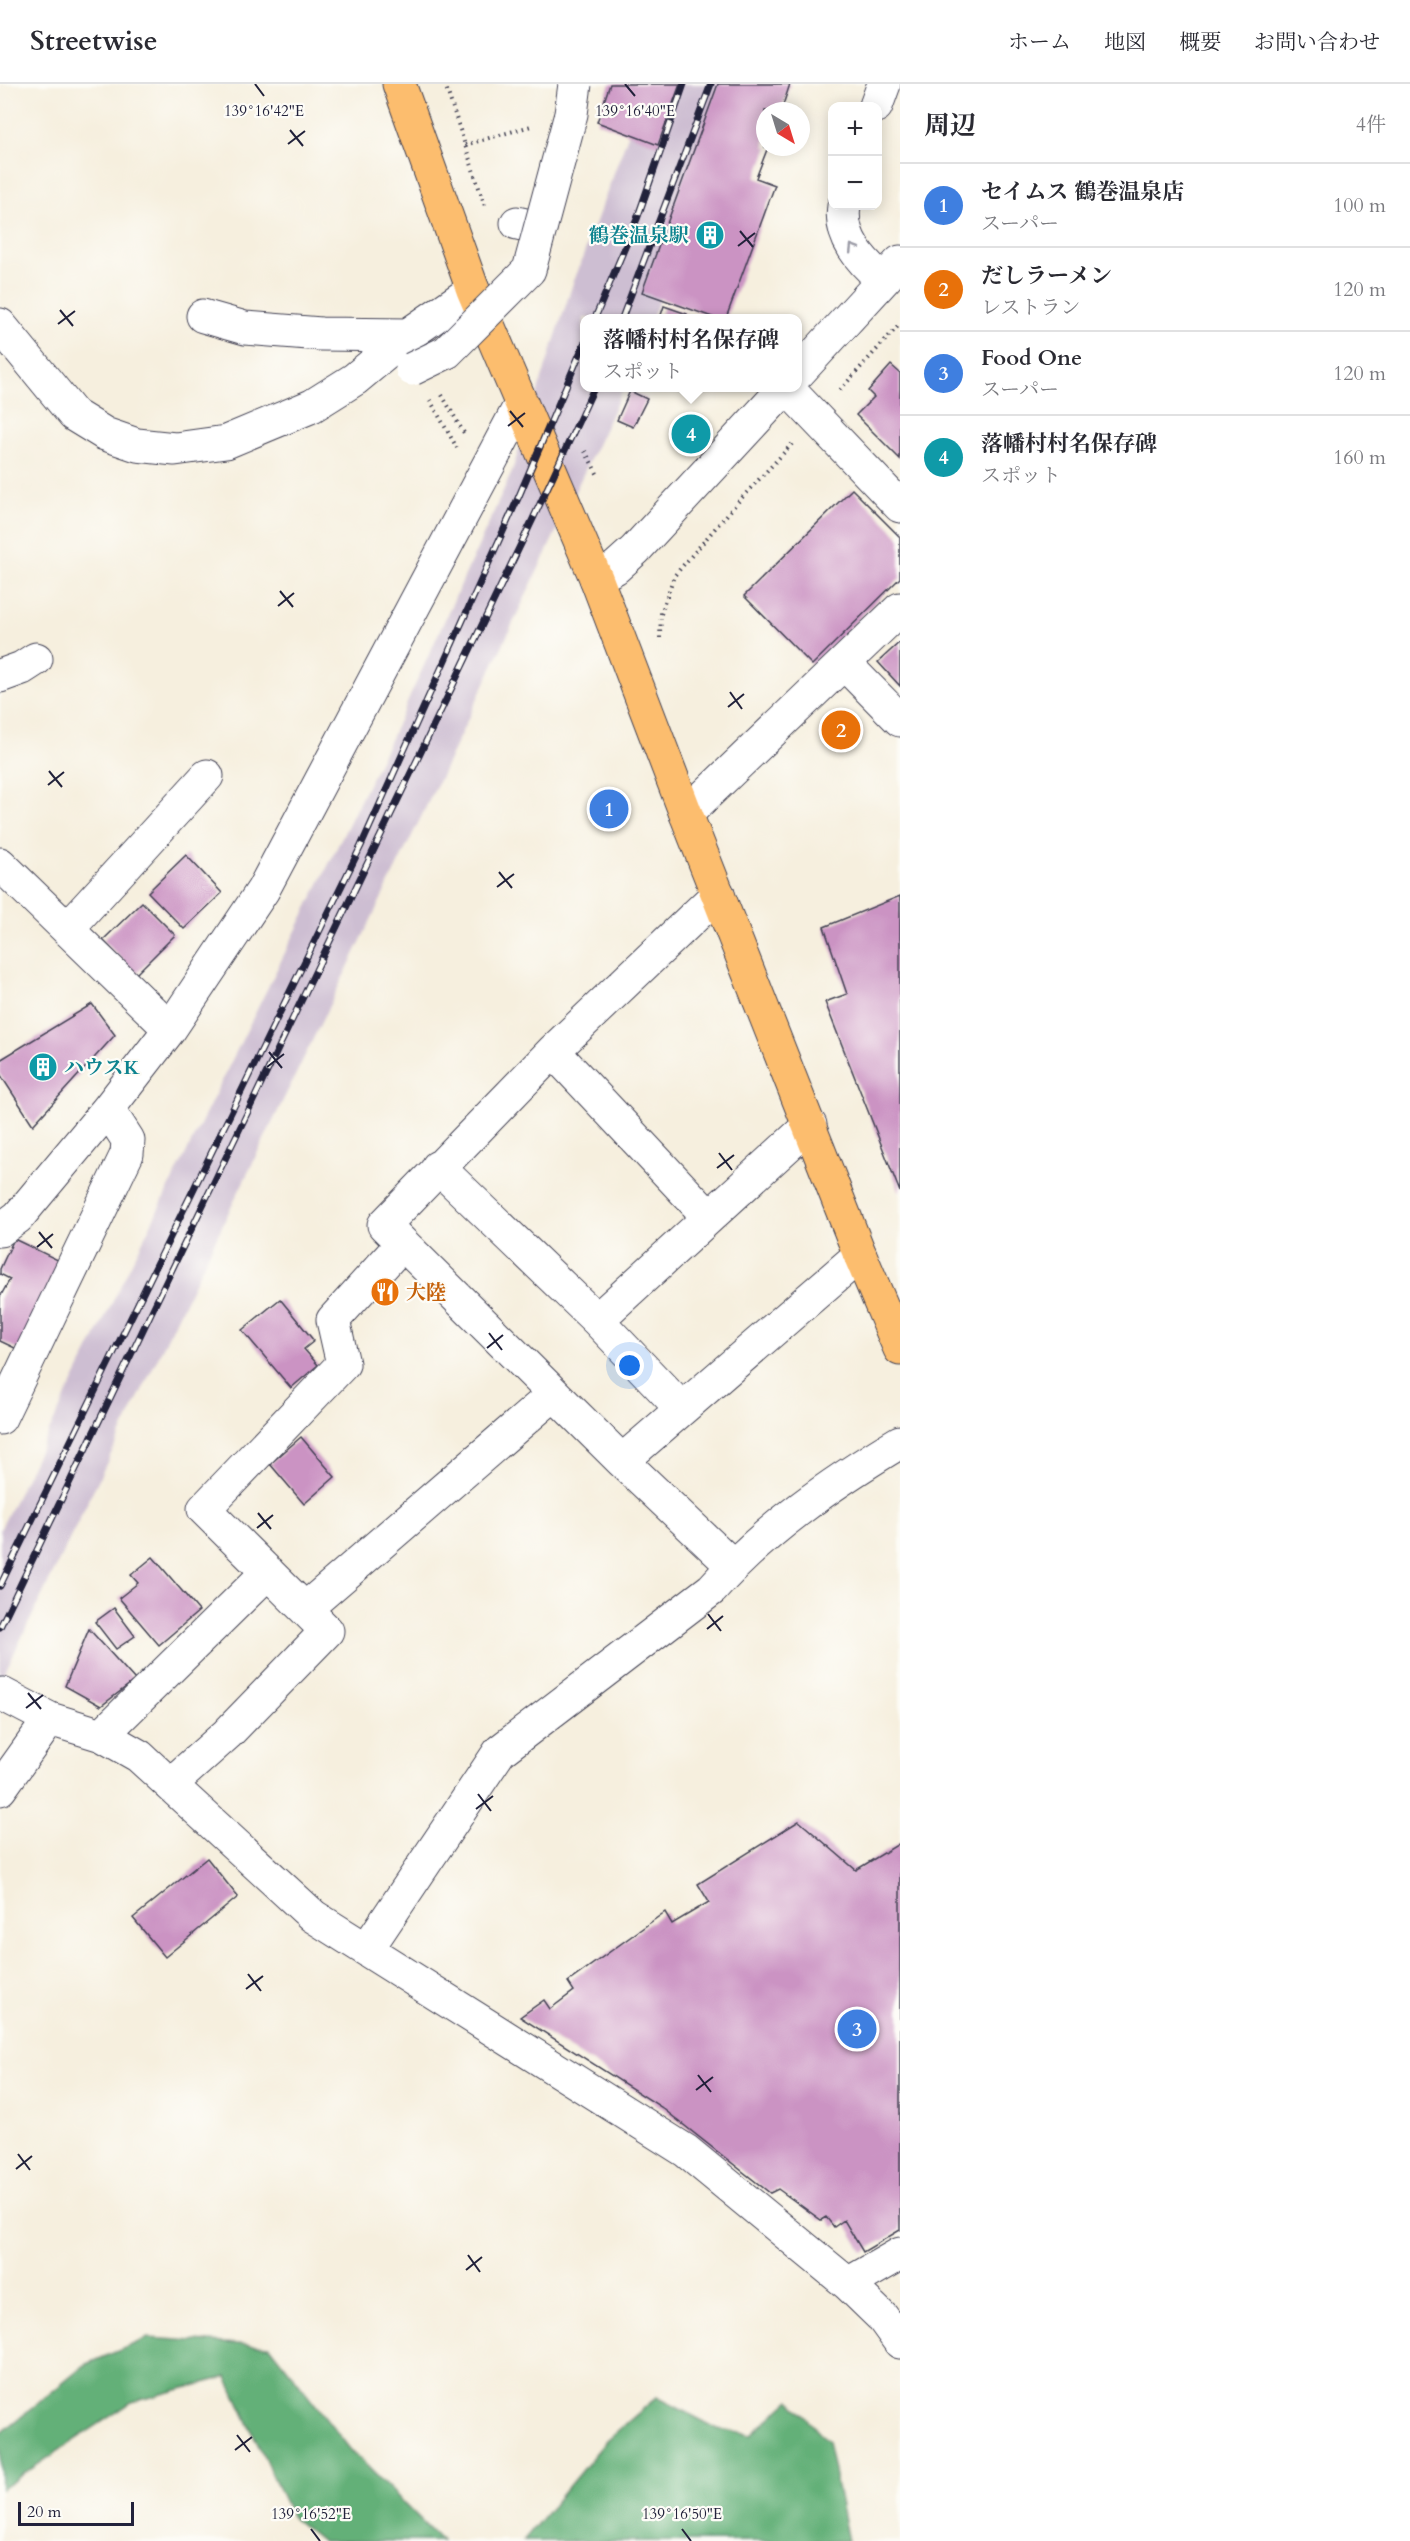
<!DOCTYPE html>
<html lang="ja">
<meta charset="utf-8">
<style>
:root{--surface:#fff;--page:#f7f7f7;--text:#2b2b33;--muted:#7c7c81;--line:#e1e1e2;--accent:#111827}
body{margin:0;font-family:Cardo,"Noto Serif JP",serif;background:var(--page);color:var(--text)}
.controls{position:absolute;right:18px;top:18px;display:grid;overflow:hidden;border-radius:12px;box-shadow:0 3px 15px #0003}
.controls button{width:54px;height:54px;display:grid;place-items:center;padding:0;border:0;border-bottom:2px solid var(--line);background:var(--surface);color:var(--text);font:30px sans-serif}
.compass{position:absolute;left:756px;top:18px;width:54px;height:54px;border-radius:50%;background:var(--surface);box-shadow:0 3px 15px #0003;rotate:142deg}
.scale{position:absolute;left:18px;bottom:15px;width:116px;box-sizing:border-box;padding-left:6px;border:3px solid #22223b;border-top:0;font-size:16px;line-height:21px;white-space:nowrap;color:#22223b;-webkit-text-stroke:4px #fdfcf7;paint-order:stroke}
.you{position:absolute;left:630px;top:1282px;width:21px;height:21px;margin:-15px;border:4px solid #fff;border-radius:50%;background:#1a73e8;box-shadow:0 0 0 9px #1a73e833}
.badge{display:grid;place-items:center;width:39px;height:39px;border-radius:50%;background:var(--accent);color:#fff;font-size:20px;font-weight:700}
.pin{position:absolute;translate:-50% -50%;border:3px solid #fff;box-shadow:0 2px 6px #0006}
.popup{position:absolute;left:580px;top:230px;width:222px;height:78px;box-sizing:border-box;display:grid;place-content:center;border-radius:12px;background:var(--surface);filter:drop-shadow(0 2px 4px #0005);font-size:20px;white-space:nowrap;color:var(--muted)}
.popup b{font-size:22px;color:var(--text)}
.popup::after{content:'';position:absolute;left:50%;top:100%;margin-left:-12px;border:12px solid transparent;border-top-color:var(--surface)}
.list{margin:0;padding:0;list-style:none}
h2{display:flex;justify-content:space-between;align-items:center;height:78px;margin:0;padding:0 24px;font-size:26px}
h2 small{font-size:20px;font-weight:400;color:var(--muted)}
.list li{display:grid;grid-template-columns:39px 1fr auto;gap:18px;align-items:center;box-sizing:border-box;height:84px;padding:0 24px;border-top:2px solid var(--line)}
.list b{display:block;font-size:22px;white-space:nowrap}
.list p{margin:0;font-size:20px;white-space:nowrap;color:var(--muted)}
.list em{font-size:20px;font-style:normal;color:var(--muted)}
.map{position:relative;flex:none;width:900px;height:2457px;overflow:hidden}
header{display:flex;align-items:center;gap:36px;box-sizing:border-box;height:84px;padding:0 30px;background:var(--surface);border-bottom:2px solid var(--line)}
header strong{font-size:28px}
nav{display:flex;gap:33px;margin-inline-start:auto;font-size:21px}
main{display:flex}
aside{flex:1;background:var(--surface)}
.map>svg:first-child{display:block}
</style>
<header>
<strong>Streetwise</strong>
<nav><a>ホーム</a><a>地図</a><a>概要</a><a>お問い合わせ</a></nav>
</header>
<main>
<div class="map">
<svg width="900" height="2457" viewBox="0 0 900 2457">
<rect width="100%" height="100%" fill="#fdfcf7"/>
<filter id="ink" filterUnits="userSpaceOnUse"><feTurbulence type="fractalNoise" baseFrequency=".0167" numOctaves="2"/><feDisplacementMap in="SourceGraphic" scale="12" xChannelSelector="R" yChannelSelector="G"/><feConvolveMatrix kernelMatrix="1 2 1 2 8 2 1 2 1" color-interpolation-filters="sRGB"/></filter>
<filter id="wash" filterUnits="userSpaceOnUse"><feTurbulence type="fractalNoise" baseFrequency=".008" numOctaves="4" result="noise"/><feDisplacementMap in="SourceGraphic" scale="24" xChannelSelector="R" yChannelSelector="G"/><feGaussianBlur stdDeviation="1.35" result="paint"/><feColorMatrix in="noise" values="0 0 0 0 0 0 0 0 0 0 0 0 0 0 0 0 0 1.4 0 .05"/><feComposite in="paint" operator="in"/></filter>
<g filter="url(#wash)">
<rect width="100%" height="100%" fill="#f6efde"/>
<path fill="#cdbed2" d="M 647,0 L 748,0 L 652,234 L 584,234 L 584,304 L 623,304 L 620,312 L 441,692 L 0,1598 L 0,1446 L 392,652 L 511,390 L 572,202 Z"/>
<path fill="#64b078" stroke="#43695a" stroke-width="1.5" d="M 148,2254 L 270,2262 L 350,2365 L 442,2457 L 322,2457 L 291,2432 L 227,2293 L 132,2318 L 1,2405 L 0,2350 L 85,2281 Z
M 657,2313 L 718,2345 L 751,2351 L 790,2316 L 828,2357 L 848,2457 L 523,2457 L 606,2357 Z"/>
<g id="blocks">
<path fill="#cb93c3" d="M 610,0 L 680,0 L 658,61 L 597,38 Z
M 718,0 L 790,0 L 781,27 L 765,27 L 765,63 L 768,63 L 756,94 L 775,101 L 726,234 L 715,234 L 642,208 Z
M 664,222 L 687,230 L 686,234 L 660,234 Z
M 891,281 L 900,289 L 900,375 L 856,331 L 874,313 L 868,307 Z
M 630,307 L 647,315 L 633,343 L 617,336 Z
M 852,405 L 900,453 L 900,494 L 812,581 L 744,512 Z
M 900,558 L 900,602 L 878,578 Z
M 186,771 L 222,809 L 184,845 L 148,808 Z
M 900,812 L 900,1108 L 825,918 L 847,910 L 824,843 Z
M 142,818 L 175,851 L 136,890 L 103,856 Z
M 92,920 L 115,951 L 33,1041 L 0,990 L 0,976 Z
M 14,1155 L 62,1178 L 19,1266 L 0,1257 L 0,1213 L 10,1195 L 0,1190 L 0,1185 Z
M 280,1215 L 314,1257 L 304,1265 L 318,1281 L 291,1304 L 242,1246 Z
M 301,1353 L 335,1393 L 304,1420 L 270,1380 Z
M 153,1473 L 199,1527 L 159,1561 L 119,1514 L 138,1499 L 131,1491 Z
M 114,1524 L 135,1552 L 116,1565 L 95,1538 Z
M 89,1545 L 135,1596 L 101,1622 L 65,1602 Z
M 799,1737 L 856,1786 L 900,1759 L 900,2146 L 863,2168 L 844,2136 L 834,2143 L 826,2133 L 821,2136 L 778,2105 L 770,2109 L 661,2023 L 520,1933 L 544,1916 L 550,1925 L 574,1907 L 568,1898 L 665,1828 L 672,1840 L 709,1818 L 698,1800 Z
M 207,1774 L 238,1813 L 165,1873 L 133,1834 Z"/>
</g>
</g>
<g filter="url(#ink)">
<use href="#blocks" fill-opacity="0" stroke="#424153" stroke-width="1.5"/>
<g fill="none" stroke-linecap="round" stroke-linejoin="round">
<g stroke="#424153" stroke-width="35">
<path id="minor" d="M 876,22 L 884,0
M 844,122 C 839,153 861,177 883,196
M 517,139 L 540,144
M 203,232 L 245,244 L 321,250 L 408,251 L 473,206
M 0,241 L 74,331 L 105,350 L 137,361 L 175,365 L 226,358 L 312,322 L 355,295 L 408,251
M 798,289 L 900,178
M 787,304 L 900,422
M 596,494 L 615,484 L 635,466 L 785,304
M 844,579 L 900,636
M 0,592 L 22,584 L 36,575
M 686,730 L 900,525
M 0,780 L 170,945
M 718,810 L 553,967 L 384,1141 L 622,1377 L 733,1482
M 68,844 L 207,692
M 553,967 L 709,1133
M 438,1083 L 597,1236 L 682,1325
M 0,1146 L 18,1133 L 108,1025 L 170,945 L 263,806 L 521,320
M 597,1236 L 810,1041
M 0,1334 L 127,1070 L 128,1056 L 108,1025
M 622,1377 L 860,1171
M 305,1525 L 554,1310
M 2,1610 L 50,1635 L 102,1651 L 139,1672 L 313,1832 L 686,2067 L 848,2200 L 882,2233 L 900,2258
M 102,1651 L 268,1488
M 171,1700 L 227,1650 L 327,1547 L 204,1425 L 343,1280 L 333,1236 L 402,1160
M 0,1705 L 50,1635
M 367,1865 L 500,1667 L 712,1505 C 764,1446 832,1399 900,1358
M 848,2200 L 900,2170"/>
</g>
<g stroke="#424153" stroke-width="35">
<path id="major" d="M 399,0 L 473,206 L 596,494 L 686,730 L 860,1171 L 900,1265"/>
</g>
<path stroke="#424153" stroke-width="4" stroke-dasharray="1.5 4.5" stroke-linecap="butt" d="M 445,0 L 485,122
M 465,61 L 531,42
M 840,306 L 900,240
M 442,311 L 464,349
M 430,316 L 457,364
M 585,367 L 599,393
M 660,554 L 661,530 L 674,492 L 737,419 L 792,360"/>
<use href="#minor" stroke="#fff" stroke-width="33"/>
<use href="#major" stroke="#fcbd6e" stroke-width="33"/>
<g stroke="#22223b" stroke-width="7">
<path id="rail" d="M 595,234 L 637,135 L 684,0
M 622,234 L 711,0
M 0,1502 L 361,762 L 519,412 L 584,260
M 0,1543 L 532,437 L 594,304"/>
</g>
<use href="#rail" stroke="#fdfcf7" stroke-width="4.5" stroke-dasharray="14" stroke-linecap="butt"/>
<g stroke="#424153" stroke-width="35" stroke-linecap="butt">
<path id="minor-bridge" d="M 412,285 L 447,268 L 529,186 L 571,30 L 575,0"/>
</g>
<use href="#minor-bridge" stroke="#fff" stroke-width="33"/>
</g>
<defs><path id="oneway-chevron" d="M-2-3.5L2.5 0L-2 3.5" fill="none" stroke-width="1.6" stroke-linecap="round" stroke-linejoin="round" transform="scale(1.5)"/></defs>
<use stroke="#9c9ca7" href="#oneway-chevron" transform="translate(853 164) rotate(-122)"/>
</g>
<path fill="none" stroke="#22223b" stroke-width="2" d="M 255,0 L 264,12M 625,0 L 635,12M 290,46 L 303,62M 288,60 L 305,47M 740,147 L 753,163M 738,162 L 755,149M 60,226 L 73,242M 58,240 L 75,227M 510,327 L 523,343M 508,342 L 525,329M 280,507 L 293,523M 278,522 L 294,509M 730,608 L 742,625M 728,623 L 744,610M 49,687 L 62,703M 48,701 L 64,688M 499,788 L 512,804M 497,803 L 514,790M 269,968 L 282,984M 267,983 L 284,970M 719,1069 L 732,1086M 717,1084 L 734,1071M 39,1148 L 52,1164M 37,1163 L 53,1150M 489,1249 L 502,1266M 487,1264 L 503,1251M 258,1429 L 271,1445M 257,1444 L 273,1431M 708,1530 L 721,1547M 707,1545 L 723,1532M 28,1609 L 41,1625M 26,1624 L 43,1611M 478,1710 L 491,1727M 476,1725 L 493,1712M 248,1890 L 261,1907M 246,1905 L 263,1892M 698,1991 L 711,2008M 696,2006 L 713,1993M 18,2070 L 30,2086M 16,2085 L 32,2072M 468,2171 L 480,2188M 466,2186 L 482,2173M 237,2351 L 250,2368M 235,2366 L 252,2353M 311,2445 L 320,2457M 682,2445 L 691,2457"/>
<defs>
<g id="building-disc" transform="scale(1.5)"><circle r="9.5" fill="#0f9aa8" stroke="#fdfcf7"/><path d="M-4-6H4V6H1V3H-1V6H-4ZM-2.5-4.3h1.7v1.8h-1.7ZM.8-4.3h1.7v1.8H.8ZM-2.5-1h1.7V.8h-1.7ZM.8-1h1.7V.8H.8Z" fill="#fff"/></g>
<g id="restaurant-disc" transform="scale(1.5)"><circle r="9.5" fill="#e8710a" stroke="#fdfcf7"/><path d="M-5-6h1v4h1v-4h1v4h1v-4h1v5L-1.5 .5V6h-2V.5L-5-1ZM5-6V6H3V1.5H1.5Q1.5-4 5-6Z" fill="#fff"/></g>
</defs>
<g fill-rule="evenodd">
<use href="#building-disc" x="710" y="151"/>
<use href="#building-disc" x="43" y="983"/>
<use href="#restaurant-disc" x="385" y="1208"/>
</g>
<g text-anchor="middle" stroke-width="4.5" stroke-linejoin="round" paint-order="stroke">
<g font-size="20" font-weight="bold" fill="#0d838f" stroke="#fdfcf7" text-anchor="end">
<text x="689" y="158">鶴巻温泉駅</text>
<text x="64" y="990" text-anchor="start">ハウスK</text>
</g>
<g font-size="20" font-weight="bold" fill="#c56008" stroke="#fdfcf7" text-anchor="start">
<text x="406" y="1215">大陸</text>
</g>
</g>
<g font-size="15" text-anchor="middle" fill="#22223b" stroke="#fdfcf7" stroke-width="4.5" stroke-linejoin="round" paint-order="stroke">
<text x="264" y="32">139°16'42"E</text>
<text x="635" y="32">139°16'40"E</text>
<text x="311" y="2435">139°16'52"E</text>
<text x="682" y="2435">139°16'50"E</text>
</g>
</svg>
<div class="controls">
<button>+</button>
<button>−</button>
</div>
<svg class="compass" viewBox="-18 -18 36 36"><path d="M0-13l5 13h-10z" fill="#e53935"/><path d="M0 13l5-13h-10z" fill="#7c7c81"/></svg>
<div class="scale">20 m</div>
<div class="you"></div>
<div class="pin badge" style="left:609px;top:725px;background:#3f7fe0">1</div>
<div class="pin badge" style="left:841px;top:646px;background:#e8710a">2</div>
<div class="pin badge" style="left:857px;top:1945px;background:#3f7fe0">3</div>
<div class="pin badge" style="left:691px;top:350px;background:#0f9aa8">4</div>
<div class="popup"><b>落幡村村名保存碑</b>スポット</div>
</div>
<aside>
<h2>周辺<small>4件</small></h2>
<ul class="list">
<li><span class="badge" style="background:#3f7fe0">1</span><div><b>セイムス 鶴巻温泉店</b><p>スーパー</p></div><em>100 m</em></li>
<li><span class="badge" style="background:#e8710a">2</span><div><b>だしラーメン</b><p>レストラン</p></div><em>120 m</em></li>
<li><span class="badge" style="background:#3f7fe0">3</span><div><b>Food One</b><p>スーパー</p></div><em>120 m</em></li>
<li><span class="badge" style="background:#0f9aa8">4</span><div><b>落幡村村名保存碑</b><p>スポット</p></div><em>160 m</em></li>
</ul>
</aside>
</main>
